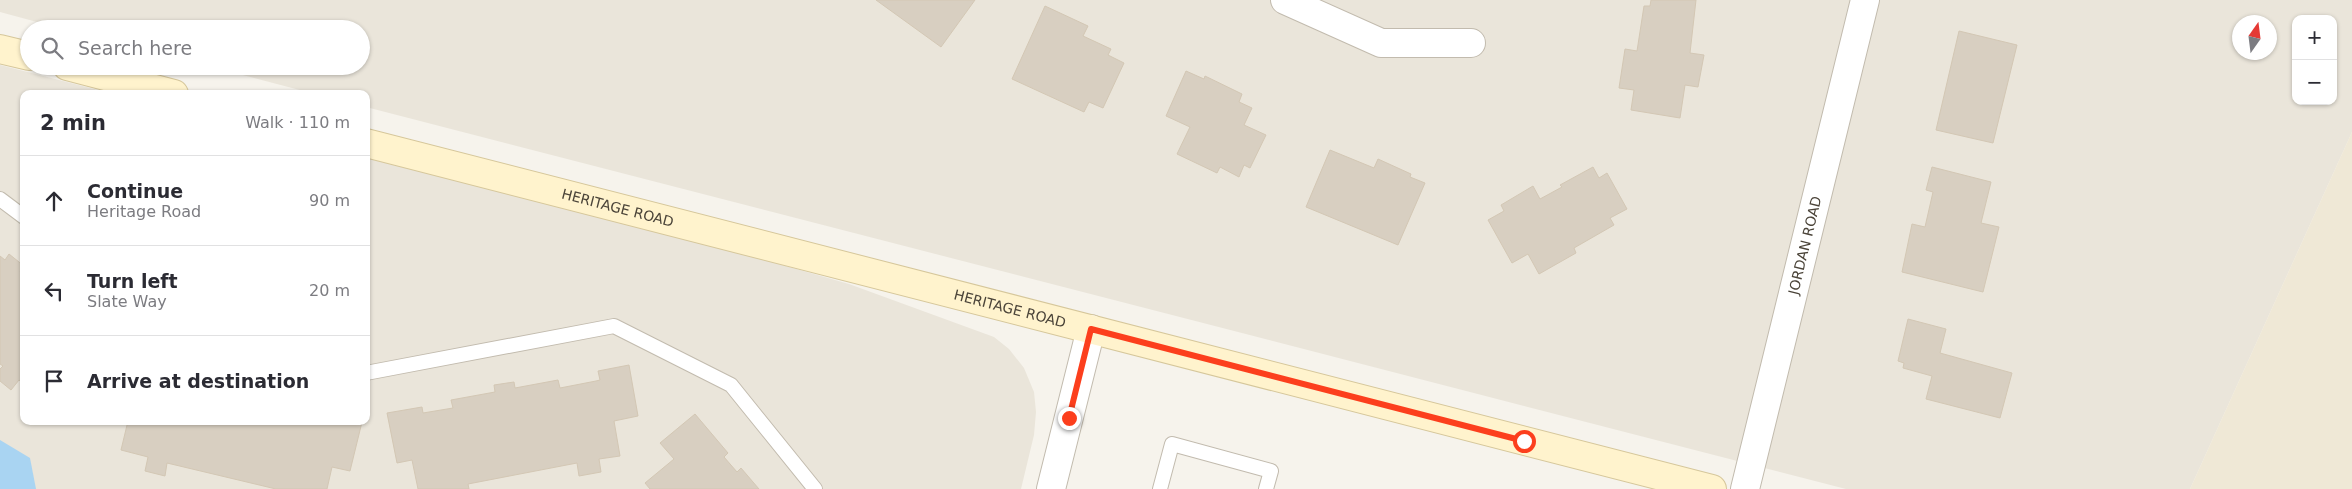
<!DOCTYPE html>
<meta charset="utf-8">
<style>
:root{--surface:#fff;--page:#f2f2f3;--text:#2b2b33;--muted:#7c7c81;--line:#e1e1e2}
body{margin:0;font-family:"DejaVu Sans",sans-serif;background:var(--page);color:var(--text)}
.controls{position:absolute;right:15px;top:15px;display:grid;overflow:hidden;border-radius:10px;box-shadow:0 1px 4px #0004}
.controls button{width:45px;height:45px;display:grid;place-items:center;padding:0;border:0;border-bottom:1px solid var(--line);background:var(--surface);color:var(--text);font:25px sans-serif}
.compass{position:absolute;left:2232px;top:15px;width:45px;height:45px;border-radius:50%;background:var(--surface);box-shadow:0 1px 4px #0004;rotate:14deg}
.stop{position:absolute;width:15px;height:15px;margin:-11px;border:4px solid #fc3f1d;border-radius:50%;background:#fff}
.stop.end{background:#fc3f1d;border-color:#fff;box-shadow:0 1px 5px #0008}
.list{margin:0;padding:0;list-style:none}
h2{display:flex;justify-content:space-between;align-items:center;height:65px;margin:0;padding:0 20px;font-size:21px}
h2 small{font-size:16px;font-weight:400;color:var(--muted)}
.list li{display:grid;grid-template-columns:32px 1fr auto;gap:15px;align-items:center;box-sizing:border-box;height:90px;padding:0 20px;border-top:1px solid var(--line)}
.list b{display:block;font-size:19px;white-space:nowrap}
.list p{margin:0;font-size:16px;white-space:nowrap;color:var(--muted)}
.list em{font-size:16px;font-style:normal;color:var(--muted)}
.icon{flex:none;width:28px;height:28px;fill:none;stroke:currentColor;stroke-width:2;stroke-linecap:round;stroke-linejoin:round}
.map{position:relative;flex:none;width:2352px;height:489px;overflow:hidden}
.search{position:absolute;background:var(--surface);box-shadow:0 1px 4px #0004;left:20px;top:20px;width:350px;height:55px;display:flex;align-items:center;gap:12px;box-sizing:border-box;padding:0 18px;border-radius:28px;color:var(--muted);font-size:19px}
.panel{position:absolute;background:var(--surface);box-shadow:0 1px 4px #0004;left:20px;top:90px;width:350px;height:335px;border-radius:10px}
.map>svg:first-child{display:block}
</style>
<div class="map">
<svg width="2352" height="489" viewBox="0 0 2352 489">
<rect width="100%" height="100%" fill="#f6f3ec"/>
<path fill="#eae5da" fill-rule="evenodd" d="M 0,0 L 2352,0 L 2352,132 L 2190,489 L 1846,489 L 366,107 L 366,94 L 315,94 L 209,66 L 361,66 L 361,29 L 63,29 L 0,12 ZM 2296,19 L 2333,19 L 2333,101 L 2296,101 ZM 2240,22 L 2270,22 L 2270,52 L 2240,52 Z
M 0,65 L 114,94 L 24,94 L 24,421 L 366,421 L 366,158 L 729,250 L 849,284 L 994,337 L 1009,349 L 1024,368 L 1034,392 L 1036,412 L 1034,435 L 1021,489 L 0,489 Z"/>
<path fill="#efe8d6" d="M 2352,132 L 2352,489 L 2190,489 Z"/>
<path fill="#a9d4f2" d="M 0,440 L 30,458 L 36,489 L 0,489 Z"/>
<path fill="#d8cfc1" stroke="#d3c7b4" d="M 876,0 L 975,0 L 941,47 Z
M 1651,0 L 1696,0 L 1690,53 L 1704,55 L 1698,87 L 1685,85 L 1680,118 L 1631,110 L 1634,90 L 1619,88 L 1625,49 L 1637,51 L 1644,6 L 1650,6 Z
M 1045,6 L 1088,26 L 1083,36 L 1111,49 L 1108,55 L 1124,63 L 1103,108 L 1089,102 L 1084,112 L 1012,79 Z
M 1959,31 L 2017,45 L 1993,143 L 1936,130 Z
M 1186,71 L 1204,79 L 1205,76 L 1242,94 L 1239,102 L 1252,108 L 1244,125 L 1266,135 L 1250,168 L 1244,165 L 1239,177 L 1220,167 L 1217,173 L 1177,154 L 1190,127 L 1166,116 Z
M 1330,150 L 1374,168 L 1378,159 L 1411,174 L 1410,177 L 1425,183 L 1398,245 L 1306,207 Z
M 1593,167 L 1599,178 L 1607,173 L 1627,209 L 1610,218 L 1614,225 L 1574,248 L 1576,253 L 1539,274 L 1528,254 L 1512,263 L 1488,220 L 1504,211 L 1501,205 L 1533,186 L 1540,199 L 1562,187 L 1560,185 Z
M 1932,167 L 1991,182 L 1981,223 L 1999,227 L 1983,292 L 1902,272 L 1912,224 L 1925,227 L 1933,192 L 1926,190 Z
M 9,254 L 24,266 L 20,272 L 24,275 L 24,384 L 19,380 L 11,390 L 0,381 L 0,369 L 3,366 L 0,364 L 0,256 L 5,260 Z
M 1908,319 L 1946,329 L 1940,353 L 2012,373 L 2000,418 L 1926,399 L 1932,376 L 1903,368 L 1904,363 L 1898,361 Z
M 629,365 L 638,416 L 614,421 L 620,456 L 599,459 L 601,472 L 579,476 L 577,463 L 468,484 L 469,489 L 418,489 L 412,460 L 397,463 L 387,413 L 422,407 L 423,413 L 453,408 L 451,400 L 495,392 L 494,385 L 514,382 L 515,388 L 558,380 L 560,388 L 596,381 L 600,380 L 598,371 Z
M 695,414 L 728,453 L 724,457 L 737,472 L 741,468 L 759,489 L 650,489 L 645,483 L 674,459 L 660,443 Z
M 128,421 L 361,421 L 362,422 L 350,471 L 332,467 L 327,489 L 276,489 L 167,463 L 165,476 L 145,471 L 148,457 L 121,450 Z"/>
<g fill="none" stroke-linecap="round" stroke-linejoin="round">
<g stroke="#c2bbae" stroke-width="16">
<path id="service" d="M 0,199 L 24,217
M 366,373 L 614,326 L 731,385 L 815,489
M 1160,489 L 1172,444 L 1271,471 L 1266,489"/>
</g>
<g stroke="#c2bbae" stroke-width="30">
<g id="minor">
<path d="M 1285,0 L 1381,43 L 1471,43"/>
<path d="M 1051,489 L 1091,329"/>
<path id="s1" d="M 1745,489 L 1865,0"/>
</g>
</g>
<g stroke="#d6c79b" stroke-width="30">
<g id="secondary">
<path d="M 0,49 L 29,56"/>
<path d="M 67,66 L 174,94"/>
<path id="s2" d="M 366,143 L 1712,489"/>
</g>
</g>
<use href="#service" stroke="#fff" stroke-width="14"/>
<use href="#minor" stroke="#fff" stroke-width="28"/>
<use href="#secondary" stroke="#fff3cd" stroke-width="28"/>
</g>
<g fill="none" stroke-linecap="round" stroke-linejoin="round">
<path stroke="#fc3f1d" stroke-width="6" d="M 1069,418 L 1091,329 L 1524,441"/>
</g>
<g text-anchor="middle" stroke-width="4" stroke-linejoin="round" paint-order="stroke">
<g font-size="14" fill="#4b4439" stroke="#fff">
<text dy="5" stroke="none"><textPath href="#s2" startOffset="260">HERITAGE ROAD</textPath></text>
<text dy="5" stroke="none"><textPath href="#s1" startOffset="251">JORDAN ROAD</textPath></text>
<text dy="5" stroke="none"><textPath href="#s2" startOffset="665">HERITAGE ROAD</textPath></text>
</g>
</g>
</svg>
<div class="controls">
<button>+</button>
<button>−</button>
</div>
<svg class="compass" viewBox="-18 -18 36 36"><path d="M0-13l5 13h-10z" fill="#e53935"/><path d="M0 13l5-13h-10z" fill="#7c7c81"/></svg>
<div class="stop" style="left:1524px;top:441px"></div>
<div class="stop end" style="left:1069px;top:418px"></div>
<div class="search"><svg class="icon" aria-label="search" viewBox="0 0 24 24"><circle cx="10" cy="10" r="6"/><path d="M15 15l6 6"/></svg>Search here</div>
<section class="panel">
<h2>2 min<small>Walk · 110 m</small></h2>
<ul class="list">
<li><svg class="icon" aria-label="ahead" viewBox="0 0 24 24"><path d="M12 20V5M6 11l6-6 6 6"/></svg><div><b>Continue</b><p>Heritage Road</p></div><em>90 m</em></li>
<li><svg class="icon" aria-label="left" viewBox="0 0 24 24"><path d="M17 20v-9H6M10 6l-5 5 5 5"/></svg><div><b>Turn left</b><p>Slate Way</p></div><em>20 m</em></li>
<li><svg class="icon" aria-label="arrive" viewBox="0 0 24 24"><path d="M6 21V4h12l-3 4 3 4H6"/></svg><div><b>Arrive at destination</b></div></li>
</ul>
</section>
</div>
